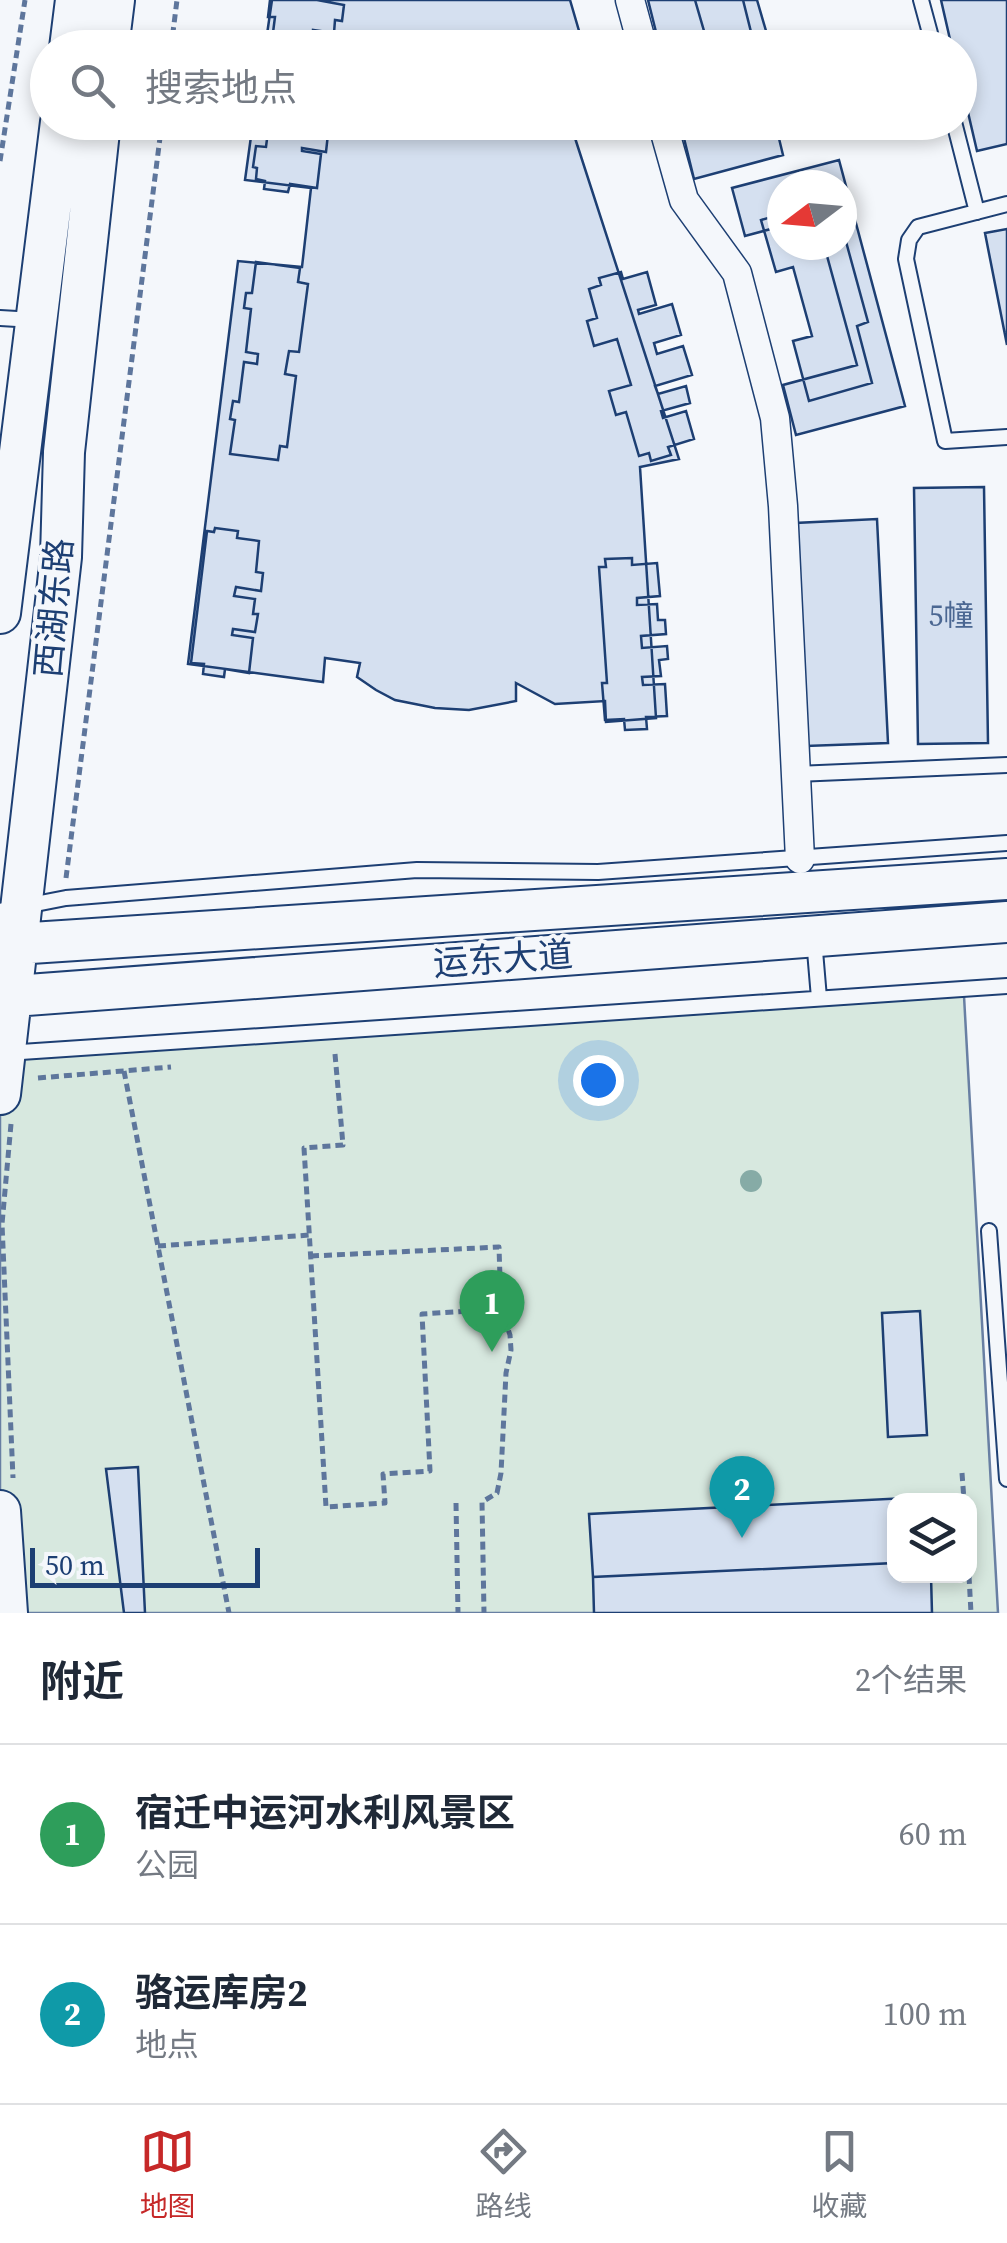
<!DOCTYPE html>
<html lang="zh">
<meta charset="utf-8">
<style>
:root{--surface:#fff;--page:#f2f2f3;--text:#1f2937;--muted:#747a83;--line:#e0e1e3;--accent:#c62828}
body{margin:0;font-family:"Source Serif 4","Noto Sans SC",serif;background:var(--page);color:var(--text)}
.controls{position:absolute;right:30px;bottom:30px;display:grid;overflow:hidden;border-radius:20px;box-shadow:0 5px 15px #0003}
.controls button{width:90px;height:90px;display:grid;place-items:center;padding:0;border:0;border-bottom:2px solid var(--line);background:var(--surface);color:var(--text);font:50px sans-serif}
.compass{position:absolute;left:767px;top:170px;width:90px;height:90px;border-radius:50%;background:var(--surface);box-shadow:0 5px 15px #0003;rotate:254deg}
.scale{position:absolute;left:30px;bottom:25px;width:230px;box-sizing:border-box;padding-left:10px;border:5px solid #1d3f73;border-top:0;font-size:28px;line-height:35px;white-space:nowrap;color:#1d3f73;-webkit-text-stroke:8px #f4f7fb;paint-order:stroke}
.you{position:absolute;left:598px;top:1080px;width:35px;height:35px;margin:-25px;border:8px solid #fff;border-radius:50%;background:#1a73e8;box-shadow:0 0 0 15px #1a73e833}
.badge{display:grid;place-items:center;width:65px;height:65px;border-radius:50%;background:var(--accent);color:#fff;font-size:32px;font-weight:700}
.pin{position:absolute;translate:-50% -82px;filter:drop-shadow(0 2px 5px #0008)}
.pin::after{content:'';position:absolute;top:52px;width:35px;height:30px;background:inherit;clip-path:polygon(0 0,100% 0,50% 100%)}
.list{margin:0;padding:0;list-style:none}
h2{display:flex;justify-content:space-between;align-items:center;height:130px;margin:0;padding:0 40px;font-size:42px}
h2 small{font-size:32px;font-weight:400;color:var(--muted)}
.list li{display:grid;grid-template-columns:65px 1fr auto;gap:30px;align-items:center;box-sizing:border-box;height:180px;padding:0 40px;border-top:2px solid var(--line)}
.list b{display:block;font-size:38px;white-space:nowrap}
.list p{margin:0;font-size:32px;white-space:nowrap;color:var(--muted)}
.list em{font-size:32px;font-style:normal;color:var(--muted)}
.icon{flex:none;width:55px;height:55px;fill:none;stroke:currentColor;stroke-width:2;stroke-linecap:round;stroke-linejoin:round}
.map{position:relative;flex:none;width:1007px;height:1613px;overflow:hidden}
.search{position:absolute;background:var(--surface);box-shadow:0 5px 15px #0003;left:30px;right:30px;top:30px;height:110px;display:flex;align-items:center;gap:25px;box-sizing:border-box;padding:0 35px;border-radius:55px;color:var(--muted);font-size:38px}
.sheet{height:490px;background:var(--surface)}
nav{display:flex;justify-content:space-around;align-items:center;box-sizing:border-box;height:140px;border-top:2px solid var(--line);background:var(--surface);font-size:28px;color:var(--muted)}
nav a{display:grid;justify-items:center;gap:5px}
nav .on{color:var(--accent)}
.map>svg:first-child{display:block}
</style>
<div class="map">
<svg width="1007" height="1613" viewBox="0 0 1007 1613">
<rect width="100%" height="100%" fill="#f4f7fb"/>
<path fill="#d7e8df" stroke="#687fa3" stroke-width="2.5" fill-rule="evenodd" d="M 964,996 L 998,1613 L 0,1613 L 0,1060 ZM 894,1500 L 970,1500 L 970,1576 L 894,1576 Z"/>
<path fill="#d5e0f0" stroke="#1d3f73" stroke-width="2.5" d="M 270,0 L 317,0 L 344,5 L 342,21 L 335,20 L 334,33 L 313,30 L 312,41 L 328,44 L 328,48 L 271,48 L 275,17 L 268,17 Z
M 272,0 L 570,0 L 584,48 L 265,48 Z
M 648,0 L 743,0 L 755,48 L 660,48 Z
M 695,0 L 757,0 L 771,48 L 709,48 Z
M 941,0 L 1007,0 L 1007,144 L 977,151 L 960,78 L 960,48 L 952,48 Z
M 253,122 L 606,122 L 608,129 L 575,138 L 679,459 L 640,467 L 656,718 L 606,722 L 605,701 L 555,704 L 516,683 L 516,701 L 469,710 L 435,708 L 395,700 L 376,690 L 357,677 L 360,663 L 325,658 L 323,682 L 188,664 L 238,261 L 302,267 L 311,188 L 245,180 Z
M 254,122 L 325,122 L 324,134 L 328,134 L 326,152 L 302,148 L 302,151 L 321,154 L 317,188 L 290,184 L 288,192 L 264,189 L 265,181 L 256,179 L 257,168 L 253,167 L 256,146 L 266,147 L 267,139 L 252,137 Z
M 680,122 L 775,122 L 783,155 L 694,179 Z
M 839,160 L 905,406 L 796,435 L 783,385 L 857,365 L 824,245 L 842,245 L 842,185 L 782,185 L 782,226 L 745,236 L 732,188 Z
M 782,214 L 782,245 L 842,245 L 842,227 L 868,322 L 857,326 L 872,383 L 809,401 L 793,341 L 812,336 L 793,267 L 776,272 L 761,220 Z
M 1007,229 L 1007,345 L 985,233 Z
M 256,262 L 300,268 L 298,282 L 308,284 L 299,352 L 289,351 L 285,374 L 296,376 L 287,447 L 280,446 L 278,460 L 230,454 L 235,420 L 230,419 L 233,401 L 239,402 L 244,362 L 257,364 L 258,354 L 246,352 L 251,309 L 244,308 L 246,293 L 252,293 Z
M 621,272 L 623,279 L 647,272 L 656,305 L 638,310 L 639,314 L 672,304 L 681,335 L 654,343 L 657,354 L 683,346 L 692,375 L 655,386 L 658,394 L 686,386 L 690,403 L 661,411 L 663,418 L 686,411 L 694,439 L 668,447 L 671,455 L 651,461 L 649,453 L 639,456 L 626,412 L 616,415 L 609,391 L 631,385 L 617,339 L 594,346 L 587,321 L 597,318 L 589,289 L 601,285 L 599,278 Z
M 984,487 L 988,743 L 918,744 L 914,488 Z
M 877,519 L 888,743 L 806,746 L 795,523 Z
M 215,528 L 238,531 L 237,538 L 259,541 L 256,572 L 263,573 L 261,591 L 236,587 L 234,596 L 255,599 L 253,614 L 258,614 L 255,632 L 233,629 L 232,635 L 253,638 L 249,673 L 225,669 L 224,677 L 203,674 L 204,664 L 191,663 L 207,531 L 214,532 Z
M 632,558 L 632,565 L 657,563 L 660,596 L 637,598 L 637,605 L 657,604 L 658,620 L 665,620 L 666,634 L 641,636 L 642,648 L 667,646 L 668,659 L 659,660 L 661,676 L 642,677 L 643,685 L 665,684 L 667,716 L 646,717 L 647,729 L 625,730 L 624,719 L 605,720 L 602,683 L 607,683 L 599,567 L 606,567 L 605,559 Z
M 920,1311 L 927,1435 L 888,1437 L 882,1313 Z
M 138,1467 L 145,1613 L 124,1613 L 106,1469 Z
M 927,1497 L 927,1500 L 894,1500 L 894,1563 L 593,1577 L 589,1514 Z
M 894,1563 L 894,1576 L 931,1576 L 932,1613 L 594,1613 L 593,1577 Z"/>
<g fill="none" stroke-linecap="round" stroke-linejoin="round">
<g stroke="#1d3f73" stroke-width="18">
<path id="service" d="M 921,0 L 934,48
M 954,122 L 977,212
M 1007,204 L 918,227 L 909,240 L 906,259 L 945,441 L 1007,437
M 0,318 L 34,320
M 796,774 L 1007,765
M 0,911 L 66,898 L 417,870 L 598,872 L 1007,843
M 814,939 L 819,998
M 6,1053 L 1007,986
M 989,1231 L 1007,1479"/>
</g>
<g stroke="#1d3f73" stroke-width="31">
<path id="minor" d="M 630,0 L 643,48
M 662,122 L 684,200 L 737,273 L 775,418 L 783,506 L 800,859"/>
</g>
<g stroke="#1d3f73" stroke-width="44">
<path id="secondary" d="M 70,48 L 76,0
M 108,48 L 114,0
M 0,613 L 61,122
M 0,945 L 1007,879
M 0,997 L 1007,922
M 0,1094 L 61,557 L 64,452 L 100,122
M 0,1511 L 7,1613"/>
</g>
<path stroke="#5e769c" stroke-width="5" stroke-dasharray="8 5" stroke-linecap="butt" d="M 171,48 L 177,0
M 0,161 L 25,0
M 66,878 L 162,122
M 335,1054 L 343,1145 L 304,1148 L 326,1507 L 385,1503 L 383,1474 L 430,1471 L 422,1314 L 501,1309
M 124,1071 L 229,1613
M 38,1078 L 171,1067
M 11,1124 L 2,1224 L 13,1478
M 158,1246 L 310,1235
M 311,1256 L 499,1247 L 501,1309 L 510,1335 L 511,1350 L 506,1373 L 501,1473 L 497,1493 L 482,1502 L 484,1613
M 962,1473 L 964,1500
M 456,1503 L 458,1613
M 969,1576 L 971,1613"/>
<use href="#service" stroke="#f4f7fb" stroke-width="14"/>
<use href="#minor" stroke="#f4f7fb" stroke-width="28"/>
<use href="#secondary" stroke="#f4f7fb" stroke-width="40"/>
</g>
<circle fill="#86aba6" cx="751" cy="1181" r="11"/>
<g text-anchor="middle" stroke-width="8" stroke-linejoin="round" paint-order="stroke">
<g font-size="30" fill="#4b6792">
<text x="951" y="626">5幢</text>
</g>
<g font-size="35" fill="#1d3f73" stroke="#f4f7fb">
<text transform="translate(54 608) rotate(-85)" y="12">西湖东路</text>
<text transform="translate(503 959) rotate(-4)" y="12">运东大道</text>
</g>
</g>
</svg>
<div class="controls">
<button><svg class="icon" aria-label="layers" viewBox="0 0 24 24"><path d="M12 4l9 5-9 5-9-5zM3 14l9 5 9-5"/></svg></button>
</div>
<svg class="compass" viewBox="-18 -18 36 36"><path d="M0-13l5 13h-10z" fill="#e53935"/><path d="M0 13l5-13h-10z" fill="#747a83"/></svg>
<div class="scale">50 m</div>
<div class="you"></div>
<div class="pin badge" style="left:492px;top:1352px;background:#2e9e5b">1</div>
<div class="pin badge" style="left:742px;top:1538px;background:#0f9aa8">2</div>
<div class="search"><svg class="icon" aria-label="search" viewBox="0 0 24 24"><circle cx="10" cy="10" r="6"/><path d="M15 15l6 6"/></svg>搜索地点</div>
</div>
<section class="sheet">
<h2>附近<small>2个结果</small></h2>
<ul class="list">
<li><span class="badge" style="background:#2e9e5b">1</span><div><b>宿迁中运河水利风景区</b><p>公园</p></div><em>60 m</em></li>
<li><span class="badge" style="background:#0f9aa8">2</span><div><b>骆运库房2</b><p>地点</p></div><em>100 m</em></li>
</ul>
</section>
<nav>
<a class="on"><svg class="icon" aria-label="map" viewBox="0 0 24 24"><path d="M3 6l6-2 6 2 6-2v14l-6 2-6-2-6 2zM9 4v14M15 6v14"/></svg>地图</a>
<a><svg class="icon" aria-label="directions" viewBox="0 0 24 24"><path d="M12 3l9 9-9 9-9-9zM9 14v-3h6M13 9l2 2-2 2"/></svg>路线</a>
<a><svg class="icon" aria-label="saved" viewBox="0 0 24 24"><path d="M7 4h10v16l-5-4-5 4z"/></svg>收藏</a>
</nav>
